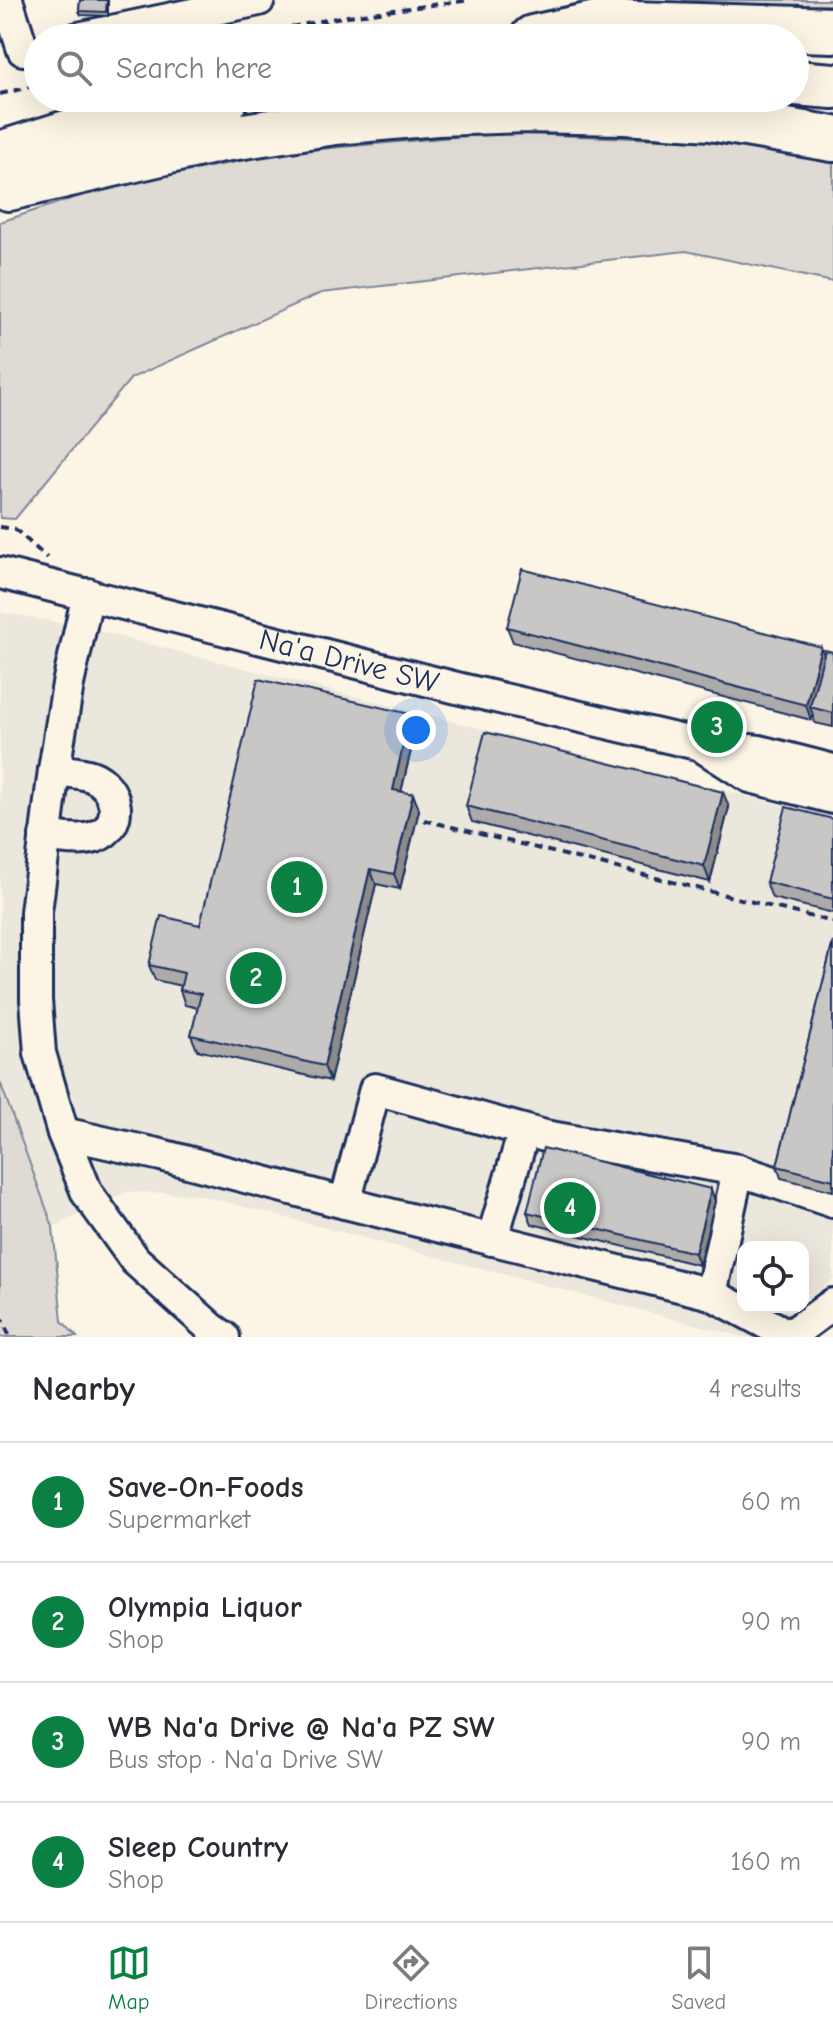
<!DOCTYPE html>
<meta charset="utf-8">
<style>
:root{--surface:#fff;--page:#f2f2f3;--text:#2b2b33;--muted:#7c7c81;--line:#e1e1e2;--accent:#0b8043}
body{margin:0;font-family:"Comic Neue",sans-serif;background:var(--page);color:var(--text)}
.controls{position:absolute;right:24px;bottom:24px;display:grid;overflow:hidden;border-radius:16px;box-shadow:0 8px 32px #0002}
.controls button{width:72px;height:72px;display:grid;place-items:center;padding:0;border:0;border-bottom:2px solid var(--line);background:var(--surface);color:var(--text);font:40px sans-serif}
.you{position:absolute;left:416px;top:730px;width:28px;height:28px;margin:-20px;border:6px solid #fff;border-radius:50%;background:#1a73e8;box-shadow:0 0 0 12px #1a73e833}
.badge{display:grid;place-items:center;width:52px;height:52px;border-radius:50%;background:var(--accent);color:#fff;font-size:26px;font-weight:700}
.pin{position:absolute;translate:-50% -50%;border:4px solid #fff;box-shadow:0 2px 8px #0006}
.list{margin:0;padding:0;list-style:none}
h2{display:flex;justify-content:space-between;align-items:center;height:104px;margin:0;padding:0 32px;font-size:34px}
h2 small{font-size:26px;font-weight:400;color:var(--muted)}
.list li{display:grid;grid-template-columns:52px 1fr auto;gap:24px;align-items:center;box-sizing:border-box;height:120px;padding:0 32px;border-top:2px solid var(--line)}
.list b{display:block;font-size:30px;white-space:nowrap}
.list p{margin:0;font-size:26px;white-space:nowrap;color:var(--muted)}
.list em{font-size:26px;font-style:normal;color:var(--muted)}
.icon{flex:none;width:44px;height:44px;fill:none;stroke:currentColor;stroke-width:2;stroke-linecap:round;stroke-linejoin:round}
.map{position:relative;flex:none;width:833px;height:1337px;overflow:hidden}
.search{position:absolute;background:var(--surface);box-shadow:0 8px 32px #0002;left:24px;right:24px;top:24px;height:88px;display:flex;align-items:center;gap:20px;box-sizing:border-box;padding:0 28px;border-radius:44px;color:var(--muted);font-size:30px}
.sheet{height:584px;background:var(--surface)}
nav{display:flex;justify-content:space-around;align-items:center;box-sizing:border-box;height:112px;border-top:2px solid var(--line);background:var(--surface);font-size:22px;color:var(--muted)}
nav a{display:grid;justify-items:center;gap:4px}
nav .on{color:var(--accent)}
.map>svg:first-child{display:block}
</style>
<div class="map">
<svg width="833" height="1337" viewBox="0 0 833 1337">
<rect width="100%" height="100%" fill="#fcf5e5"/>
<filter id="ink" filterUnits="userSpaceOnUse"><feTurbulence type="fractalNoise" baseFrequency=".0125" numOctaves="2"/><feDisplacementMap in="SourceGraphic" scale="16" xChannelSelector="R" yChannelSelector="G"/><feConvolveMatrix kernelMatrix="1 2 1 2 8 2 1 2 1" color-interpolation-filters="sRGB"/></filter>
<g filter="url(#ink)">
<path fill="#ece7dc" d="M 0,612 L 82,627 L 833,818 L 833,1279 L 803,1302 L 803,1247 L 743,1247 L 743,1307 L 796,1307 L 756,1337 L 743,1337 L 195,1194 L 126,1192 L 53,1227 L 0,1082 Z"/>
<path fill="#dfdbd4" stroke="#7d8599" stroke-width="2" d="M 683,0 L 833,0 L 833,5 L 683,6 Z
M 499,133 L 711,141 L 833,162 L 833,282 L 686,251 L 321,293 L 131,378 L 15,519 L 0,518 L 0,222 L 104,188 L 286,152 Z
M 0,1082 L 53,1227 L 62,1321 L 77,1337 L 0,1337 Z"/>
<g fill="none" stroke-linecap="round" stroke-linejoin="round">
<g stroke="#1b2f5e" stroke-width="36">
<g id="minor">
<path d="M 7,0 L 23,50"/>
<path d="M 78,38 L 259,0"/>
<path id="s1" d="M 0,573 L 461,689 L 701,745 L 759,751 L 833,770"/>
<path d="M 88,594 L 68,684 L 54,770 L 36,912 L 36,1000 L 40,1053 L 63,1133 L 87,1193 L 135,1260 L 211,1328 L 224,1337"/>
<path d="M 706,749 L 750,777 L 833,798"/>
<path d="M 45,836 C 61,838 79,842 95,837 C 126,826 118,786 91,776 C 80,772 65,772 54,770"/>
<path d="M 63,1133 L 161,1155 L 345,1203"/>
<path d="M 492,1240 L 524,1131"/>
<path d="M 711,1294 L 738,1170"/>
<path d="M 790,1336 L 711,1294 L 345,1203 L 375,1089 L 545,1136 L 738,1170 L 833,1202"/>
<path d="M 788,1337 L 833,1304"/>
</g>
</g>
<g stroke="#1b2f5e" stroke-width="50">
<path id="highway" d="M 533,38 L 601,23 L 833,30
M 795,83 L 833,86
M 0,154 L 92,125 L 226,98
M 9,188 L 217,140 L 335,122 L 437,113 L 526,110 L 625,112 L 711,118 L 833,139"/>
</g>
<path stroke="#1b2f5e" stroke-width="4" stroke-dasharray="8 6" stroke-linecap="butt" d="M 236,38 L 341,17 L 470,0
M 0,94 L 38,85
M 0,527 L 15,529 L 47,558
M 424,820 L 833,922
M 0,1315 L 10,1337"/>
<use href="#minor" stroke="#fcf5e5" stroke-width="30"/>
<use href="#highway" stroke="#fcf5e5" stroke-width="44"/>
</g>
<path fill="#acabaa" stroke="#1b2f5e" stroke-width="2" d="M 80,0 L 108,0 L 108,16 L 81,15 L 79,11 Z
M 507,627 L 824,654 L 833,652 L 833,727 L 815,723 L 813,715 L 811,720 L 513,642 Z
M 416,729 L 401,792 L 413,794 L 419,810 L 400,889 L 376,884 L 330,1081 L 197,1050 L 191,1035 L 198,1008 L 185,1005 L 180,990 L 181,986 L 155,980 L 149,965 L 200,925 Z
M 466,806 L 729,807 L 710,882 L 472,822 Z
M 833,819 L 833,913 L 772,898 L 766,882 Z
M 833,942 L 833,1191 L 781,1178 L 777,1166 Z
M 715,1201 L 699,1265 L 532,1224 L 527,1212 Z"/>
<path fill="#8c8b8b" stroke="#1b2f5e" stroke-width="2" d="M 821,647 L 827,662 L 810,707 L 813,715 L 811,720 L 806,705 Z
M 410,714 L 416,729 L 398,805 L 393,790 Z
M 723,792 L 729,807 L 710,882 L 704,866 Z
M 413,794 L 419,810 L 400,889 L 394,874 Z
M 370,869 L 376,884 L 330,1081 L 324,1066 Z
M 711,1189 L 715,1201 L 699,1265 L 695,1253 Z"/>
<path fill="#c8c7c6" stroke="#1b2f5e" stroke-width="2" d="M 80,0 L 107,0 L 106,12 L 79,11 Z
M 522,569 L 821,647 L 806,705 L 507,627 Z
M 825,650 L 833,652 L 833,713 L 810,707 Z
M 258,679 L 410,714 L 393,790 L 413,794 L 394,874 L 370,869 L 324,1066 L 191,1035 L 201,994 L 180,990 L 184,973 L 149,965 L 161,916 L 200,925 Z
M 485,732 L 723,792 L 704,866 L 466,806 Z
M 786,807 L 833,819 L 833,899 L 766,882 Z
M 833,942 L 833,1180 L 777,1166 Z
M 543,1148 L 711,1189 L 695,1253 L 527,1212 Z"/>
</g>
<g text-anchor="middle" stroke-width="7" stroke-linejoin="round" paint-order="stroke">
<g font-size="30" fill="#1b2f5e" stroke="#fcf5e5">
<text dy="10" stroke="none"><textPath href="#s1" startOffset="360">Na'a Drive SW</textPath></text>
</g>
</g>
</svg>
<div class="controls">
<button><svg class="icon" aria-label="locate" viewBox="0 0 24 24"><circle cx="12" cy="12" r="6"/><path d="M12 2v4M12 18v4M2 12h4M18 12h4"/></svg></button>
</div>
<div class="you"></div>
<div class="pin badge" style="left:297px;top:887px">1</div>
<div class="pin badge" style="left:256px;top:978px">2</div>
<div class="pin badge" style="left:717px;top:727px">3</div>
<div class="pin badge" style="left:570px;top:1208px">4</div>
<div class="search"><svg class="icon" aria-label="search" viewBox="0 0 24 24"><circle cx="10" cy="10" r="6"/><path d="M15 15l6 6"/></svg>Search here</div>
</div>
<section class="sheet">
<h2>Nearby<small>4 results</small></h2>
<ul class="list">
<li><span class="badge">1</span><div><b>Save-On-Foods</b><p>Supermarket</p></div><em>60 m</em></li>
<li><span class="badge">2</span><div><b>Olympia Liquor</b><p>Shop</p></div><em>90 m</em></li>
<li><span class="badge">3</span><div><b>WB Na'a Drive @ Na'a PZ SW</b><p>Bus stop · Na'a Drive SW</p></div><em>90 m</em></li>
<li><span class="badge">4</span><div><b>Sleep Country</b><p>Shop</p></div><em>160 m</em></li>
</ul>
</section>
<nav>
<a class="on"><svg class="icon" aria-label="map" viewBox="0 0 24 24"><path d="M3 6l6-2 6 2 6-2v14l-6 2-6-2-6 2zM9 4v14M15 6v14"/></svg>Map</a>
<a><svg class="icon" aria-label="directions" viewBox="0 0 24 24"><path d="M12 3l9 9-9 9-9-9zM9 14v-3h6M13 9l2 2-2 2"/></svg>Directions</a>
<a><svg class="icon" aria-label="saved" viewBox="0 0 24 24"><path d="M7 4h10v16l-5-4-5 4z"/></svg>Saved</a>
</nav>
